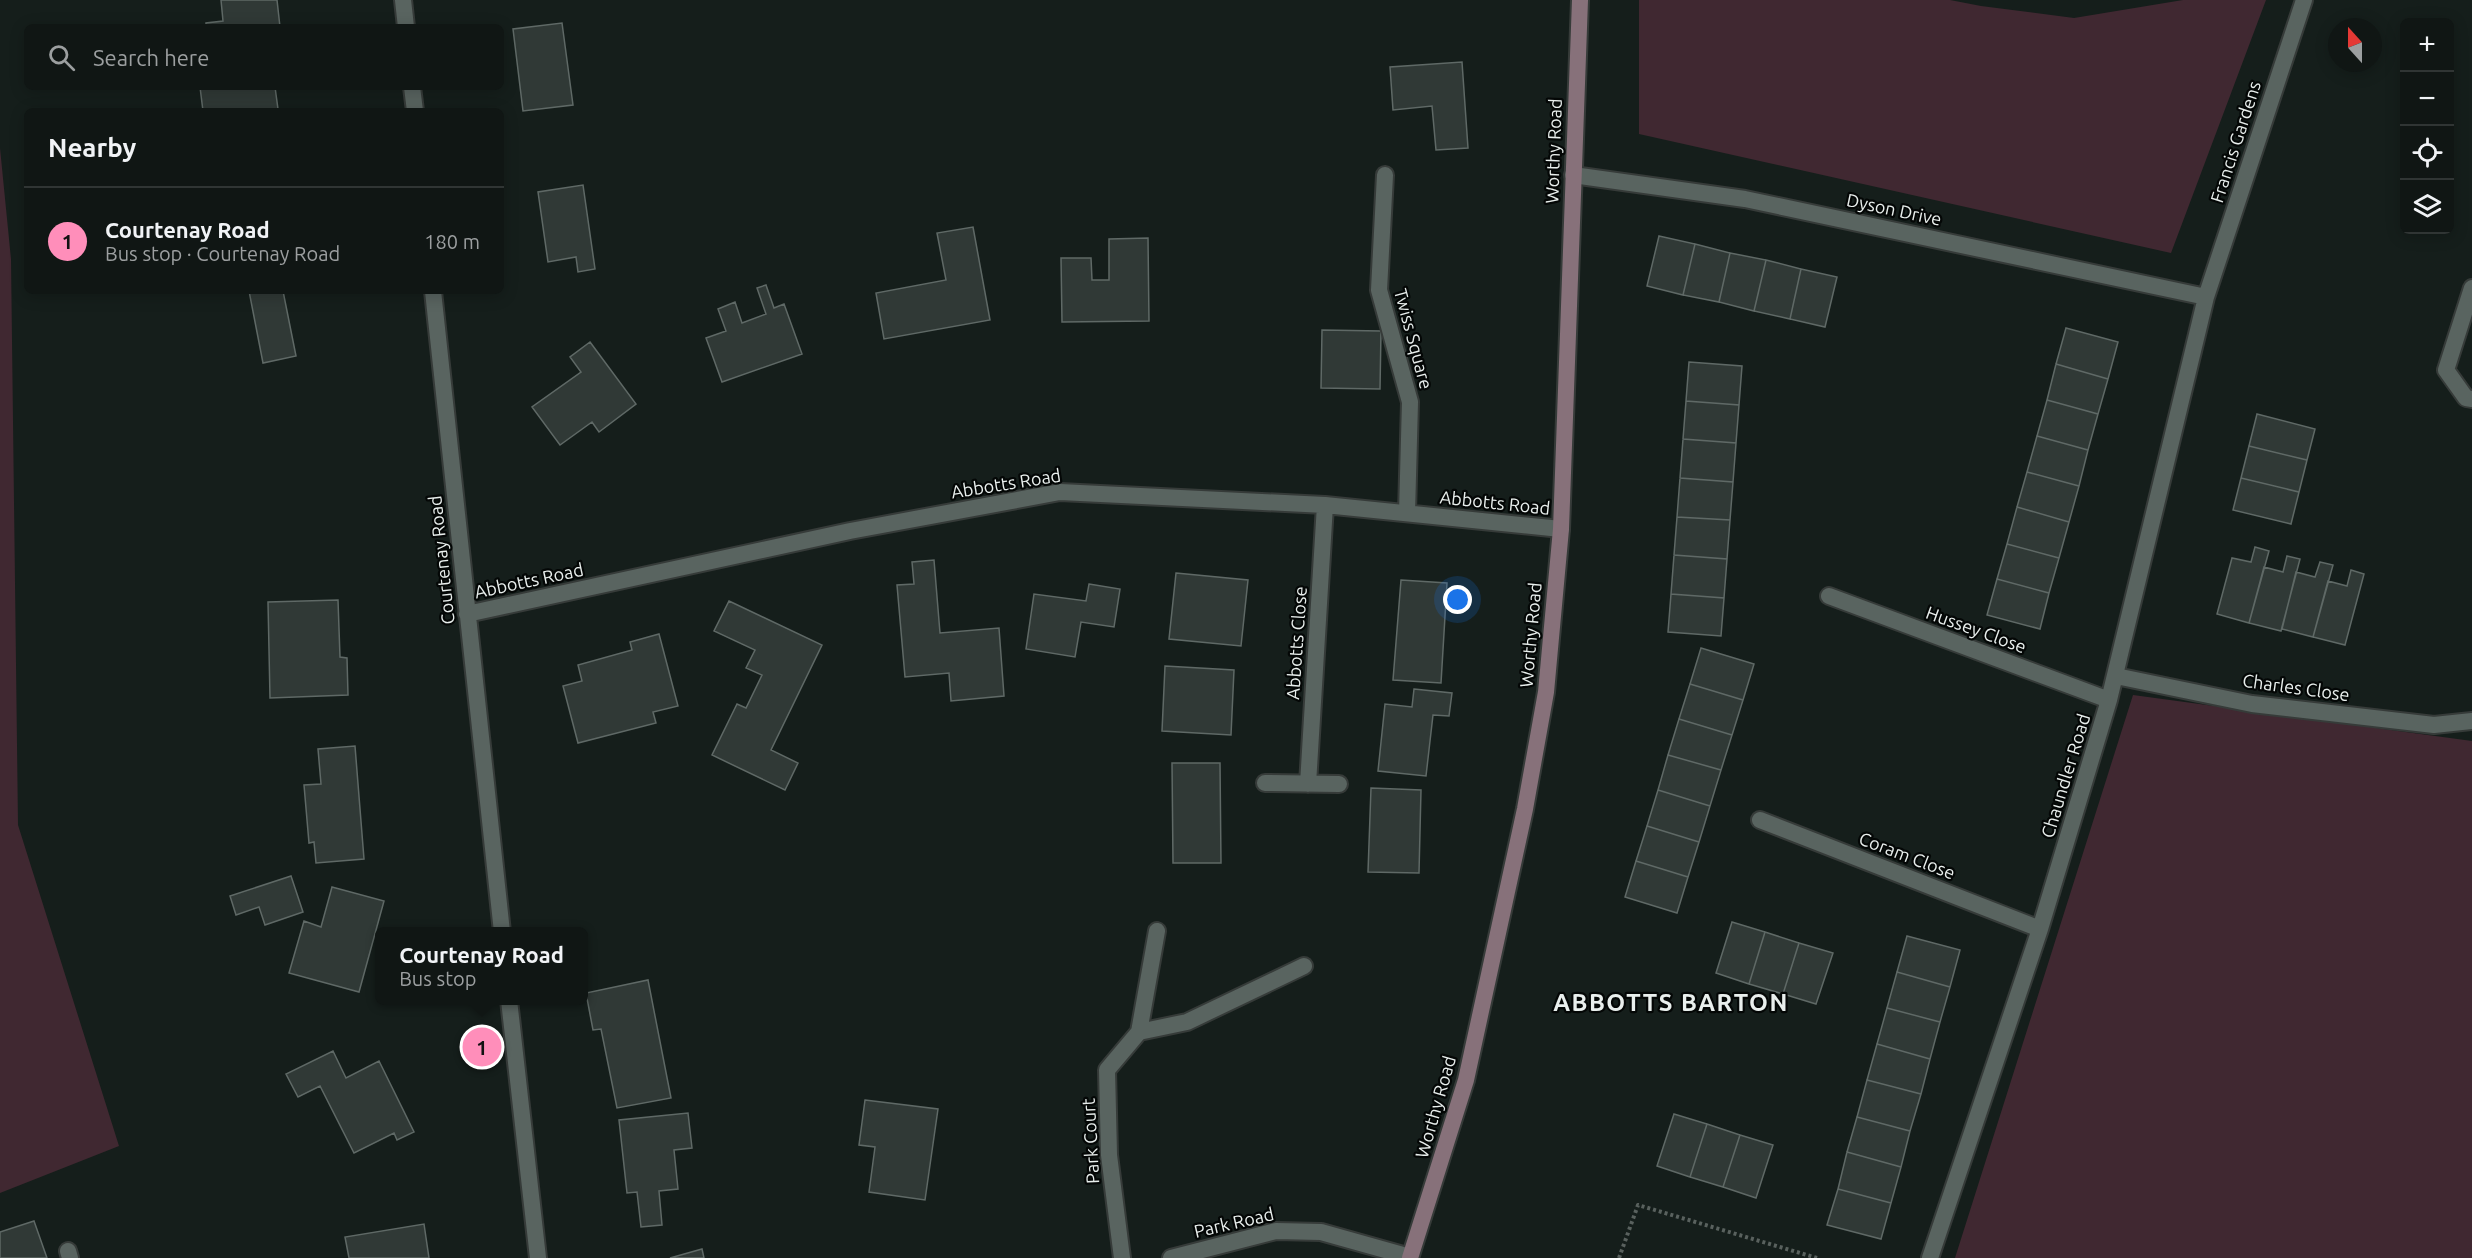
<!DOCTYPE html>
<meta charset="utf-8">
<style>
:root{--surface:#101614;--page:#191f1d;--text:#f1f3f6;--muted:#9c9fa0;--line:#303534;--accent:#ff8eba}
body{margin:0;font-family:Ubuntu,sans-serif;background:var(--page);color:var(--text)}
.controls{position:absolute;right:18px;top:18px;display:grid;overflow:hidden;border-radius:9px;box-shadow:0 3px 15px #0003}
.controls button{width:54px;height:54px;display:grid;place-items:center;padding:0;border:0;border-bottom:2px solid var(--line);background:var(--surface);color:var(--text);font:30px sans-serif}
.compass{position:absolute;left:2328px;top:18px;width:54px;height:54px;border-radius:50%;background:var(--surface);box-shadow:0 3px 15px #0003;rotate:339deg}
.you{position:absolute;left:1458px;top:600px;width:21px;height:21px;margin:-15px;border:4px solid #fff;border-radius:50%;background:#1a73e8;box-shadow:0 0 0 9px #1a73e833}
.badge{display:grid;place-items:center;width:39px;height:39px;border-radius:50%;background:var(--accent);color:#111;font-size:20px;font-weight:700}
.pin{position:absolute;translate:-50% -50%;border:3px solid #fff;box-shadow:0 2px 6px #0006}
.popup{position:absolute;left:375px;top:927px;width:213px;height:78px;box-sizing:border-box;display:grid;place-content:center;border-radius:9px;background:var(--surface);filter:drop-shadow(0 2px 4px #0005);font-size:20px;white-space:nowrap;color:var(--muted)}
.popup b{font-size:22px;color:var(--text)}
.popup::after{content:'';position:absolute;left:50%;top:100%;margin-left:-12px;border:12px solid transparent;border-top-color:var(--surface)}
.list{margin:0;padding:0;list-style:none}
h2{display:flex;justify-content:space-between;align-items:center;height:78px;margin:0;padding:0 24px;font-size:26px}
h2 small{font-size:20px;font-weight:400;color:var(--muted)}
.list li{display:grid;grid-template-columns:39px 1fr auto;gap:18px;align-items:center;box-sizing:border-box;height:108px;padding:0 24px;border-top:2px solid var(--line)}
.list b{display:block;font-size:22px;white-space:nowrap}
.list p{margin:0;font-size:20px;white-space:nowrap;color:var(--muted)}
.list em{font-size:20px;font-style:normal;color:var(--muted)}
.icon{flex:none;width:33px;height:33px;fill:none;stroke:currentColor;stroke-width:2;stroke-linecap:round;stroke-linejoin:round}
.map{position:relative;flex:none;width:2472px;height:1258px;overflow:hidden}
.search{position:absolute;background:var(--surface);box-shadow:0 3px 15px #0003;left:24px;top:24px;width:480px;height:66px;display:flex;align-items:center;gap:15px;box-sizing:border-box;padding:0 21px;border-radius:9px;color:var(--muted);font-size:22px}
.panel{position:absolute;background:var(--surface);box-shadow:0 3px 15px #0003;left:24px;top:108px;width:480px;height:186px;border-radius:9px}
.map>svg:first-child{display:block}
</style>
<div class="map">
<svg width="2472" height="1258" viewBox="0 0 2472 1258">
<rect width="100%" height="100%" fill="#151e1b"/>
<path fill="#402831" d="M 1639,0 L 1950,0 L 1981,6 L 2074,18 L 2183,0 L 2266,0 L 2171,253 L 1639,134 Z
M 0,148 L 11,259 L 18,825 L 119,1146 L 0,1193 Z
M 2133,695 L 2472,741 L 2472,1258 L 1955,1258 Z"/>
<path fill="#303936" stroke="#5f6966" stroke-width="1.5" d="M 221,0 L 277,0 L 280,27 L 206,27 L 206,23 L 223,21 Z
M 562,23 L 573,105 L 523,111 L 513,29 Z
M 1462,62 L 1468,148 L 1436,150 L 1432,106 L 1393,110 L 1390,67 Z
M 200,87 L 275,87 L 278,109 L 262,111 L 203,111 Z
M 583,185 L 595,269 L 578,272 L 576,257 L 548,262 L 538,192 Z
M 973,227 L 990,320 L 884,339 L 876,293 L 946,280 L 937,233 Z
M 1659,236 L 1695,244 L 1683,295 L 1647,286 Z
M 1148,238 L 1149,321 L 1062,322 L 1061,258 L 1091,258 L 1092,280 L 1109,280 L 1109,239 Z
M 1695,244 L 1730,253 L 1719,302 L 1683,295 Z
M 1730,253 L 1766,260 L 1754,311 L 1719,302 Z
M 1766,260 L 1801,269 L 1790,319 L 1754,311 Z
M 1801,269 L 1837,277 L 1825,327 L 1790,319 Z
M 766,285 L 774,308 L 784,304 L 802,354 L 722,382 L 706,338 L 726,331 L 718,309 L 735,302 L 742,323 L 766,314 L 757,288 Z
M 249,291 L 283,291 L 296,356 L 263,363 Z
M 2066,328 L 2118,342 L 2108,379 L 2056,364 Z
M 1322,330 L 1381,331 L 1380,389 L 1321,388 Z
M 590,342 L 636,404 L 599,432 L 592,422 L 560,445 L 532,407 L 581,372 L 570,357 Z
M 1689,362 L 1742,366 L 1739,405 L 1686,401 Z
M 2056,364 L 2108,379 L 2098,414 L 2047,400 Z
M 2047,400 L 2098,414 L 2088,450 L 2037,436 Z
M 1686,401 L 1739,405 L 1736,443 L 1683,439 Z
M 2257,414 L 2315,429 L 2307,460 L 2249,446 Z
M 2037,436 L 2088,450 L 2079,486 L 2027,472 Z
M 1683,439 L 1736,443 L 1733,482 L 1680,478 Z
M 2249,446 L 2307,460 L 2299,492 L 2241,478 Z
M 2027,472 L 2079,486 L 2069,522 L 2017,507 Z
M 1680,478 L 1733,482 L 1730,520 L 1677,517 Z
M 2241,478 L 2299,492 L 2291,524 L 2233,510 Z
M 2017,507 L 2069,522 L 2059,558 L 2007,544 Z
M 1677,517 L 1730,520 L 1727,559 L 1674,555 Z
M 2007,544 L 2059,558 L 2049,593 L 1997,579 Z
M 2255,547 L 2269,551 L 2249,623 L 2217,614 L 2232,558 L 2251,562 Z
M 1674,555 L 1727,559 L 1724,598 L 1671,594 Z
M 2287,556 L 2300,559 L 2281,631 L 2249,623 L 2264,567 L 2283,572 Z
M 934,560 L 940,633 L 999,628 L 1004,696 L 951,701 L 949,673 L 905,677 L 897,585 L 914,584 L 912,562 Z
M 2320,562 L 2333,565 L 2313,637 L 2282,629 L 2296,572 L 2315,577 Z
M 2351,570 L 2364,574 L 2345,645 L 2313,637 L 2328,581 L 2347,586 Z
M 1176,573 L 1248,580 L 1241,646 L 1169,639 Z
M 1997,579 L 2049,593 L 2040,629 L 1987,615 Z
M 1401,580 L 1447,583 L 1441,683 L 1393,680 Z
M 1089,584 L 1120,589 L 1114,627 L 1081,622 L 1075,657 L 1026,649 L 1034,594 L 1086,601 Z
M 1671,594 L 1724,598 L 1721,636 L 1668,632 Z
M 338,600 L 340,657 L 347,658 L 348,695 L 270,698 L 268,602 Z
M 729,601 L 822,645 L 771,750 L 798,763 L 785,790 L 712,755 L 737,704 L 746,708 L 762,675 L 746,668 L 755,650 L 714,631 Z
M 659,634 L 678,706 L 653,712 L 656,723 L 578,743 L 563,686 L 582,681 L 578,665 L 632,650 L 630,642 Z
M 1701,648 L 1754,664 L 1743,700 L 1690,684 Z
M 1165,666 L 1234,670 L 1231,735 L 1162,731 Z
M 1690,684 L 1743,700 L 1732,735 L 1679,719 Z
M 1414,689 L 1452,693 L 1449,716 L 1433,715 L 1426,776 L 1378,771 L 1385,704 L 1412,707 Z
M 1679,719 L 1732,735 L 1721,770 L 1668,755 Z
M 355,746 L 364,859 L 316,863 L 314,842 L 309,843 L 304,785 L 321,784 L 318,749 Z
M 1668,755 L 1721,770 L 1710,806 L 1658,790 Z
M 1172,763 L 1220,763 L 1221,863 L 1173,863 Z
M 1371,788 L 1421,790 L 1419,873 L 1368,872 Z
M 1658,790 L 1710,806 L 1699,842 L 1647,826 Z
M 1647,826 L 1699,842 L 1688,877 L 1636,861 Z
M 1636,861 L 1688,877 L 1677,913 L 1625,897 Z
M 291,876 L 303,912 L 265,925 L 259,907 L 236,915 L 230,896 Z
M 332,887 L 384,901 L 359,992 L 289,973 L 304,921 L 321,927 Z
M 1732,922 L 1765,932 L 1749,984 L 1716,973 Z
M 1765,932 L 1799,943 L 1783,994 L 1749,984 Z
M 1907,936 L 1960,950 L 1950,987 L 1897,972 Z
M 1799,943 L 1833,953 L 1816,1004 L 1783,994 Z
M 1897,972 L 1950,987 L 1940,1022 L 1887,1008 Z
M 648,980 L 671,1098 L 617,1108 L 601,1029 L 593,1030 L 586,993 Z
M 1887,1008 L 1940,1022 L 1930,1059 L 1877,1044 Z
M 1877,1044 L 1930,1059 L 1921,1094 L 1867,1080 Z
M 333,1051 L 346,1078 L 379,1061 L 414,1132 L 397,1140 L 394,1133 L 354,1153 L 320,1086 L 298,1097 L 286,1074 Z
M 1867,1080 L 1921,1094 L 1910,1131 L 1857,1117 Z
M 865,1100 L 938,1109 L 925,1200 L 869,1192 L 875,1147 L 859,1145 Z
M 688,1113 L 692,1148 L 674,1150 L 678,1189 L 659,1191 L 662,1225 L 641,1227 L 637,1192 L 627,1193 L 619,1120 Z
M 1674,1114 L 1707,1124 L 1690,1177 L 1657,1166 Z
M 1857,1117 L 1910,1131 L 1901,1167 L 1847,1152 Z
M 1707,1124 L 1740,1135 L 1723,1187 L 1690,1177 Z
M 1740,1135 L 1773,1145 L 1756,1198 L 1723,1187 Z
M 1847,1152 L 1901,1167 L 1891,1203 L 1838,1189 Z
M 1838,1189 L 1891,1203 L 1881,1239 L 1827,1225 Z
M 34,1221 L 47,1258 L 0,1258 L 0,1232 Z
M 424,1224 L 429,1258 L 349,1258 L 345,1237 Z
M 702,1249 L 704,1258 L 670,1258 Z"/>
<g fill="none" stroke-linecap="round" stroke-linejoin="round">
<g stroke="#363b39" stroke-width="20">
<path id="service" d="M 68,1251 L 70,1258"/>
</g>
<g stroke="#363b39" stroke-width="20">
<path id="minor" d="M 403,0 L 406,27
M 412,87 L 415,111
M 1385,175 L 1379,290 L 1410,402 L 1407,513
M 1573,175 L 1745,199 L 2206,297
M 2472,288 L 2446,370 L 2466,398 L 2472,399
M 433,291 L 502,932
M 1829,596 L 2109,700
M 467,614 L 850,531 L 1060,492 L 1325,505 L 1561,529
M 2116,676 L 2252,704 L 2434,725 L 2472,721
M 1265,783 L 1339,784
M 1308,784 L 1325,505
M 1760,820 L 2040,929
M 509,1000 L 538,1258
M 1139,1032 L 1187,1022 L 1304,966
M 1122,1258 L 1109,1155 L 1107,1070 L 1139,1032 L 1157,931
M 1171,1258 L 1276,1231 L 1321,1232 L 1410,1257
M 1930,1258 L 2040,929 L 2109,700 L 2206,297 L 2304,0"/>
</g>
<g stroke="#363b39" stroke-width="20">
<path id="secondary" d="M 1410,1258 L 1466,1080 L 1525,809 L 1546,692 L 1561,529 L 1580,0"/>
</g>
<path stroke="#59615e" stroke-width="4" stroke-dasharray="3 3" stroke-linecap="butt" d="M 1619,1258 L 1638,1205 L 1817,1258"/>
<use href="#service" stroke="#596460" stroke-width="16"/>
<use href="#minor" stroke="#596460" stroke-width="16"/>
<use href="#secondary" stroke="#87717a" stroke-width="16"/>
</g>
<g text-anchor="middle" stroke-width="4.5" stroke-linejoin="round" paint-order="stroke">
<g font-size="18" fill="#e9efed" stroke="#040706">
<text transform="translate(2236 142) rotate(-72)" y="6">Francis Gardens</text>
<text transform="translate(1554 151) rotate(-88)" y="6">Worthy Road</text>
<text transform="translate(1894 210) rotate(12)" y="6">Dyson Drive</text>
<text transform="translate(1413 339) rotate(75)" y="6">Twiss Square</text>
<text transform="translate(1006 484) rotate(-9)" y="6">Abbotts Road</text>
<text transform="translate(1495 503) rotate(6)" y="6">Abbotts Road</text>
<text transform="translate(442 560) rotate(-96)" y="6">Courtenay Road</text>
<text transform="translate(529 581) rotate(-12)" y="6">Abbotts Road</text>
<text transform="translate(1976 630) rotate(20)" y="6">Hussey Close</text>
<text transform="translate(1531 635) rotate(-85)" y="6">Worthy Road</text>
<text transform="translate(1297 643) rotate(-86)" y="6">Abbotts Close</text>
<text transform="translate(2296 688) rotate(8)" y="6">Charles Close</text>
<text transform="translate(2066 776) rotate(-73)" y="6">Chaundler Road</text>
<text transform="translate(1907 856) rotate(21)" y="6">Coram Close</text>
<text transform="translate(1436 1107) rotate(-74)" y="6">Worthy Road</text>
<text transform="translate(1091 1141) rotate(-93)" y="6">Park Court</text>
<text transform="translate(1234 1223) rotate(-13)" y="6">Park Road</text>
</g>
<g font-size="24" font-weight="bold" letter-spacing="1.5" fill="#e9efed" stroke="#040706">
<text x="1671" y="1011">ABBOTTS BARTON</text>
</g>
</g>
</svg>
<div class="controls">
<button>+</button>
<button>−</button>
<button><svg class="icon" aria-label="locate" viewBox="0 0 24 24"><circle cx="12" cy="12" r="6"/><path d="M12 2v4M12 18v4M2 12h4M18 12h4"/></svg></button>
<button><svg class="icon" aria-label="layers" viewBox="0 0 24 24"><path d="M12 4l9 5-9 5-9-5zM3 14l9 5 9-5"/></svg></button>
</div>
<svg class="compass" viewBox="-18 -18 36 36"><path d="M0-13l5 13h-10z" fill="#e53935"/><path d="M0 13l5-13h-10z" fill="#9c9fa0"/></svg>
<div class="you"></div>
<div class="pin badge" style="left:482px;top:1047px">1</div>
<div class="popup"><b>Courtenay Road</b>Bus stop</div>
<div class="search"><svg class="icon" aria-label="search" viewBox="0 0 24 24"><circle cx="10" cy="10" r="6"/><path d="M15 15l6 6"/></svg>Search here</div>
<section class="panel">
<h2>Nearby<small></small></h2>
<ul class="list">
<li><span class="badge">1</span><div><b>Courtenay Road</b><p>Bus stop · Courtenay Road</p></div><em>180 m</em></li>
</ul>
</section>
</div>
